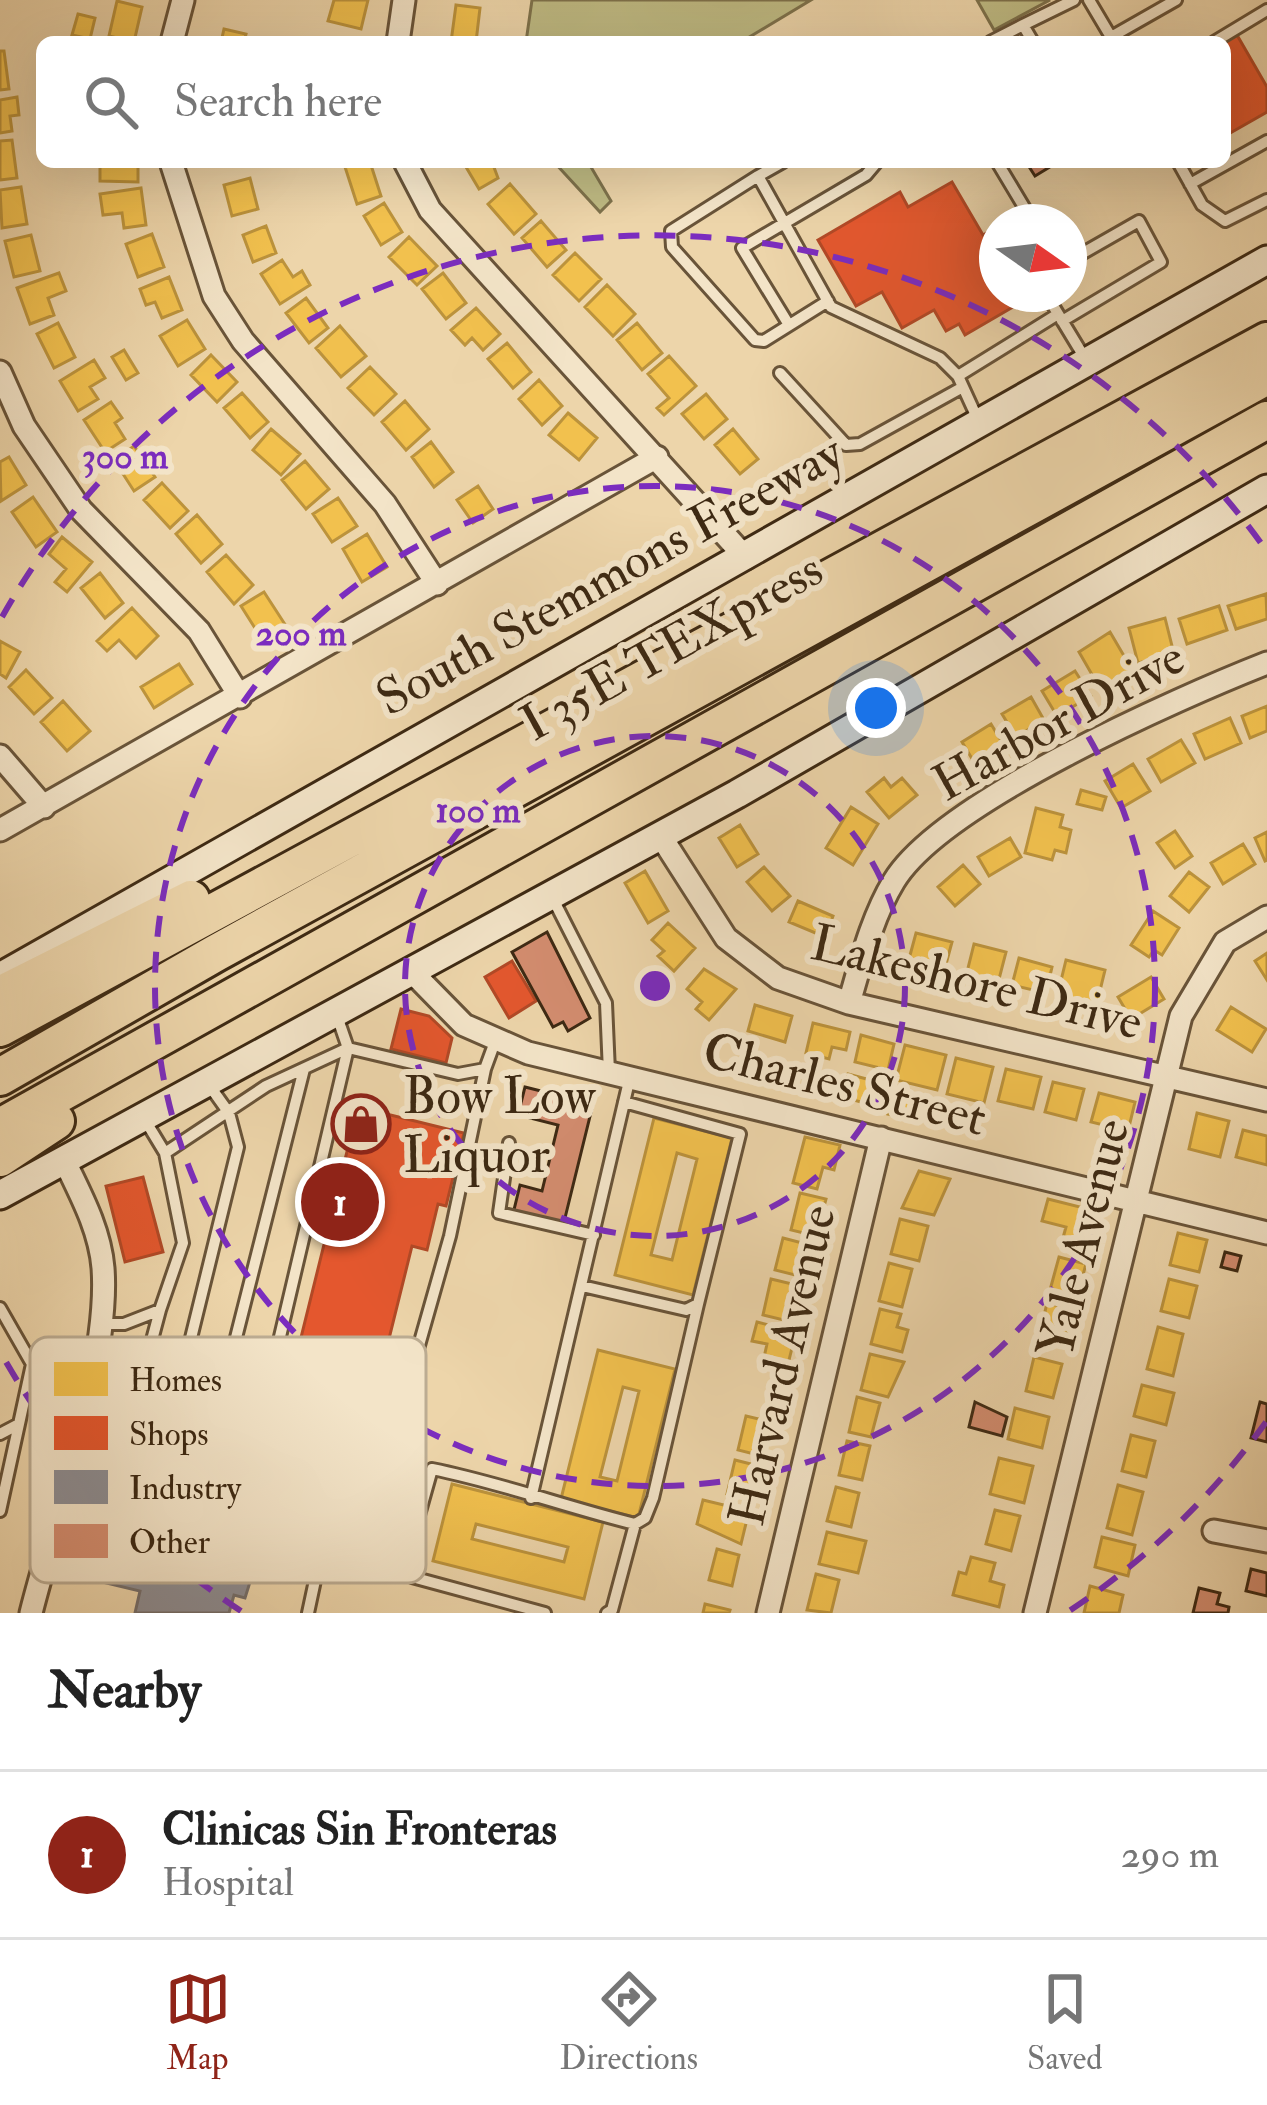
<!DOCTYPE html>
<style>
:root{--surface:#fff;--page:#f6f6f6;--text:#222;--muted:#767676;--line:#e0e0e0;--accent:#8f2418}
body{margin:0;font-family:"IM FELL Double Pica",serif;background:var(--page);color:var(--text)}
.compass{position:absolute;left:979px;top:204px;width:108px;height:108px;border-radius:50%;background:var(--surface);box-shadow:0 12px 48px #0002;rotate:104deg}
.you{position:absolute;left:876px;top:708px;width:42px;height:42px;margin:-30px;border:9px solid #fff;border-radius:50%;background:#1a73e8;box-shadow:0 0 0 18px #1a73e833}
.badge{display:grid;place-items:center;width:78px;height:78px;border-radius:50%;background:var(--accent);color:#fff;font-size:39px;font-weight:700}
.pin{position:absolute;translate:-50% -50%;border:6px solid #fff;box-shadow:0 3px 12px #0006}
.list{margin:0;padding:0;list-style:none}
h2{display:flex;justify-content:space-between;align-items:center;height:156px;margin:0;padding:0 48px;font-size:51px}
h2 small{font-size:39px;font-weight:400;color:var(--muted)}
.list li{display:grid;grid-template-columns:78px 1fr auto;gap:36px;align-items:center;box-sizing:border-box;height:168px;padding:0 48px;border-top:3px solid var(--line)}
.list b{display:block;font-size:45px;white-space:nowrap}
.list p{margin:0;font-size:39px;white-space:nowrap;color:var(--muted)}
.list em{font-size:39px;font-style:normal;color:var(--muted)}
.icon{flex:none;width:66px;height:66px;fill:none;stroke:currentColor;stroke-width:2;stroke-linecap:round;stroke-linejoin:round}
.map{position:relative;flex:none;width:1267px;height:1613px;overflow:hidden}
.search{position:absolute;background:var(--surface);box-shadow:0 12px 48px #0002;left:36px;right:36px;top:36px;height:132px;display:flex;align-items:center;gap:30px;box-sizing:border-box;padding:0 42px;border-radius:18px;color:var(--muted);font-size:45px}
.sheet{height:324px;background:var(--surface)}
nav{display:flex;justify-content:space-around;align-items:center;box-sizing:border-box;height:168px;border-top:3px solid var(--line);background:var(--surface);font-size:33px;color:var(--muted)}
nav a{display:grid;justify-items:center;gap:6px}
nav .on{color:var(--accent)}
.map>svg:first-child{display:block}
</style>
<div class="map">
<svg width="1267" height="1613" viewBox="0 0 1267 1613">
<rect width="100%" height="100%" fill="#edd5aa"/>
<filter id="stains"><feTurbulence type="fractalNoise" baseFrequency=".00167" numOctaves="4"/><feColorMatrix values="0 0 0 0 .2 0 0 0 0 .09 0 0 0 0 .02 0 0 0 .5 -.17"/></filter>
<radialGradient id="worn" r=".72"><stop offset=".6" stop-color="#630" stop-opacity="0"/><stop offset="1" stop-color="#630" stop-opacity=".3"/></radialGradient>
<path fill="#bfbb84" stroke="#7e724c" stroke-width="3" d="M 532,0 L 811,0 L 741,42 L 526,42 Z
M 977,0 L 1050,0 L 994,30 Z
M 554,162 L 588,162 L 611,201 L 600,212 Z"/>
<path fill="#f2c14e" stroke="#bc933c" stroke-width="3" fill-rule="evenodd" d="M 334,0 L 368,0 L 361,29 L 328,21 Z
M 117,1 L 142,7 L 134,42 L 109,36 Z
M 456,5 L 480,8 L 476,42 L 451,42 Z
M 78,14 L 95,18 L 90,39 L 72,35 Z
M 224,29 L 246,34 L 244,42 L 221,42 Z
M 0,51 L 4,51 L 9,89 L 0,90 Z
M 17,97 L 19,115 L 10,116 L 12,131 L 0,133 L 0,100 Z
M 12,140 L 17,178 L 0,180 L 0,141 Z
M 100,162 L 138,162 L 138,182 L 100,181 Z
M 370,162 L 381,196 L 357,204 L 345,167 Z
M 463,162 L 492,162 L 498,178 L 479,189 Z
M 250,178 L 258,209 L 232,216 L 224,185 Z
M 510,184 L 536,214 L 514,234 L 488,204 Z
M 21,187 L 27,224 L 2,228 L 0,190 Z
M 141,188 L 146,225 L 124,228 L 122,213 L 103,215 L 100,194 Z
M 384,203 L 402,232 L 381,245 L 364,216 Z
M 541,221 L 566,250 L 547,267 L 522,238 Z
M 266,226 L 276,253 L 253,262 L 243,235 Z
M 152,234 L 164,267 L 138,277 L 126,244 Z
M 31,235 L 40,271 L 14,277 L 5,241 Z
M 409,237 L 437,266 L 417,285 L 389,257 Z
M 575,253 L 601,279 L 579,301 L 553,275 Z
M 282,260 L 293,277 L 302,271 L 310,285 L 280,304 L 261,274 Z
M 59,273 L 66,291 L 48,298 L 54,315 L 30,324 L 17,288 Z
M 443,273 L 466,303 L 446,319 L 422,289 Z
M 169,277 L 182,310 L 162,318 L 155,302 L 146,305 L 140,289 Z
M 607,285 L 635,314 L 613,336 L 585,307 Z
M 306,298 L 328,328 L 309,343 L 286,313 Z
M 476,308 L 500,334 L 483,350 L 472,338 L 465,345 L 451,330 Z
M 187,320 L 205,349 L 178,366 L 160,336 Z
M 58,323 L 75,357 L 54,368 L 37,334 Z
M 637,323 L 662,353 L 642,370 L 617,340 Z
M 340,326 L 366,356 L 341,377 L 316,348 Z
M 507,343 L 531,372 L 513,388 L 488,359 Z
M 124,350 L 138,373 L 126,380 L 112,357 Z
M 211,355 L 237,382 L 217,402 L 191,375 Z
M 669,356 L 696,386 L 664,415 L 657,408 L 669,398 L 648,374 Z
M 94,360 L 105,378 L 90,387 L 98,399 L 78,411 L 60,381 Z
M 370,367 L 396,394 L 374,415 L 348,388 Z
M 539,380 L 562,406 L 542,425 L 519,399 Z
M 242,393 L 268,422 L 250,438 L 224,408 Z
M 706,394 L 727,419 L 704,439 L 682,414 Z
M 405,401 L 429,429 L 406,450 L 382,422 Z
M 111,402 L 122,418 L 115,423 L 125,439 L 105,452 L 84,420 Z
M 568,413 L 597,438 L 579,460 L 549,435 Z
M 271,429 L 300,454 L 281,475 L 253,450 Z
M 733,429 L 758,459 L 740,474 L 715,445 Z
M 431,442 L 453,472 L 434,487 L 412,457 Z
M 134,446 L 155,477 L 134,491 L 114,460 Z
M 9,457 L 26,485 L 1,501 L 0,462 Z
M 305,461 L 329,489 L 306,509 L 282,480 Z
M 162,483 L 188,511 L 170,528 L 144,500 Z
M 478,486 L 493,509 L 473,523 L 457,500 Z
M 33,497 L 57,532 L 36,547 L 12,512 Z
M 338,498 L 357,526 L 332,542 L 313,514 Z
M 197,515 L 222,544 L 201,563 L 176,534 Z
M 367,534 L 387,567 L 362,582 L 343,549 Z
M 62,537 L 92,562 L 67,592 L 55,582 L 66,569 L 49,554 Z
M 226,555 L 253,585 L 234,604 L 207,572 Z
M 100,573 L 123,603 L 105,618 L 81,588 Z
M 264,592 L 288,629 L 265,644 L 241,606 Z
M 1266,594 L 1267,619 L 1236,629 L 1228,606 Z
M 1219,606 L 1227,630 L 1187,644 L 1179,619 Z
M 132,608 L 158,636 L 136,658 L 119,640 L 107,651 L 97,641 Z
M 1165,618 L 1174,654 L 1138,663 L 1129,628 Z
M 1110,632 L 1134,673 L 1102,692 L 1079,652 Z
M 0,641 L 20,652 L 6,678 L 0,674 Z
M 179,664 L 192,684 L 154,708 L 141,687 Z
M 26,670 L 52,698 L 34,714 L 9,687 Z
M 1075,671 L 1091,696 L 1057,716 L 1042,691 Z
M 1031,697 L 1044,720 L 1016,737 L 1002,714 Z
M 63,701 L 90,731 L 67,751 L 41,722 Z
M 1267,706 L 1267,731 L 1250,738 L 1242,716 Z
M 1230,718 L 1241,743 L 1205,759 L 1194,734 Z
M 991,724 L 1003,744 L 974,762 L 962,742 Z
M 1181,740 L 1195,763 L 1161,782 L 1148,759 Z
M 1133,764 L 1150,791 L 1121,808 L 1105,781 Z
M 884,778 L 891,787 L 902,778 L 917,795 L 889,818 L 867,792 Z
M 1081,790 L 1106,797 L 1102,810 L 1077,804 Z
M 851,807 L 878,824 L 853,865 L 826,848 Z
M 1036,808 L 1063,815 L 1060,827 L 1071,830 L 1066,853 L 1055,850 L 1052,860 L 1025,853 Z
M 740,825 L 758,854 L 737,867 L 719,838 Z
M 1175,831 L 1192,856 L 1175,868 L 1157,843 Z
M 1267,832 L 1267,860 L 1265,861 L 1255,838 Z
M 1010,838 L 1021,857 L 989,876 L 978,857 Z
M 1243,844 L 1255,864 L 1223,884 L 1211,863 Z
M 963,865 L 980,884 L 955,906 L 938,887 Z
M 764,867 L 790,896 L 772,911 L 747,882 Z
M 645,871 L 668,911 L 648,923 L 625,883 Z
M 1189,872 L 1209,887 L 1189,912 L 1170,896 Z
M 798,901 L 833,916 L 825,937 L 789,922 Z
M 1153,911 L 1179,928 L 1162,955 L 1154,950 L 1149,957 L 1131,945 Z
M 668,923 L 695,948 L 674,971 L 658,956 L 664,951 L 652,940 Z
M 916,933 L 952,942 L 945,968 L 909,959 Z
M 974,944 L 1006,952 L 998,983 L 966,976 Z
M 1267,953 L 1267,980 L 1255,961 Z
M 1019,958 L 1052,967 L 1046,993 L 1012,985 Z
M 1066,960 L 1105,970 L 1096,1007 L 1057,997 Z
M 704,969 L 736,989 L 709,1020 L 696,1009 L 702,1002 L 687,989 Z
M 1151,977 L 1164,999 L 1131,1019 L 1118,997 Z
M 755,1005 L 792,1016 L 785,1042 L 748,1031 Z
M 1231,1007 L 1266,1029 L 1252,1052 L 1217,1030 Z
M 813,1023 L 850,1032 L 846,1050 L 832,1047 L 829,1059 L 806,1053 Z
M 861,1035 L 894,1044 L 888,1070 L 855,1062 Z
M 905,1045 L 946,1055 L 937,1090 L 896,1080 Z
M 956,1058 L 993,1067 L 984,1103 L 947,1094 Z
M 771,1062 L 789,1067 L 785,1085 L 766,1080 Z
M 1006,1069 L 1041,1077 L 1033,1109 L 998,1101 Z
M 848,1074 L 878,1082 L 872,1105 L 842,1097 Z
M 1053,1082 L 1084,1089 L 1076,1120 L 1045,1112 Z
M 1099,1093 L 1135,1102 L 1128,1131 L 1091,1122 Z
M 892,1098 L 923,1106 L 919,1121 L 888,1114 Z
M 1197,1113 L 1229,1121 L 1220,1157 L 1189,1149 Z
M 654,1118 L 732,1138 L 693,1295 L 615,1275 ZM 677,1153 L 697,1159 L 672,1260 L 651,1255 Z
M 1243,1130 L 1267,1136 L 1267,1165 L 1236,1157 Z
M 805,1137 L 840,1145 L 834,1170 L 823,1167 L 817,1189 L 793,1183 Z
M 919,1171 L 950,1179 L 934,1215 L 902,1208 Z
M 800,1193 L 826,1199 L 816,1236 L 791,1230 Z
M 1048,1199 L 1096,1211 L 1087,1251 L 1061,1245 L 1066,1227 L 1042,1221 Z
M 900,1219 L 928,1226 L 919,1261 L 891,1254 Z
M 1178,1233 L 1207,1240 L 1199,1272 L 1170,1265 Z
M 783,1238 L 814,1246 L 807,1278 L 775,1270 Z
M 1059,1257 L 1086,1264 L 1077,1297 L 1050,1290 Z
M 889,1263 L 912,1269 L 902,1307 L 879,1301 Z
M 771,1279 L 805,1287 L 796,1323 L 763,1315 Z
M 1169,1279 L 1197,1286 L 1189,1318 L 1161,1311 Z
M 1047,1303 L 1073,1309 L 1063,1347 L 1038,1341 Z
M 880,1309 L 901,1314 L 897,1327 L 908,1330 L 902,1352 L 871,1344 Z
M 757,1322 L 796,1332 L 787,1368 L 763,1362 L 767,1344 L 752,1341 Z
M 1158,1327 L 1183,1334 L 1173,1376 L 1147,1369 Z
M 598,1350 L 675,1369 L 638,1518 L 561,1499 ZM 623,1387 L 639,1391 L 617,1481 L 600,1477 Z
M 870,1354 L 904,1362 L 888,1397 L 861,1390 Z
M 1034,1357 L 1062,1364 L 1053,1398 L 1026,1391 Z
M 1142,1385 L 1174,1393 L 1166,1425 L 1134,1416 Z
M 857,1397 L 880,1403 L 871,1437 L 849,1432 Z
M 1015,1408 L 1049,1417 L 1042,1448 L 1008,1439 Z
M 746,1416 L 771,1422 L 762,1456 L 738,1450 Z
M 1131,1435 L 1155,1441 L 1146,1477 L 1122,1471 Z
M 847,1441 L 870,1446 L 862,1480 L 839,1475 Z
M 999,1458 L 1033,1466 L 1024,1503 L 990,1494 Z
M 735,1460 L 763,1467 L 754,1501 L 727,1494 Z
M 452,1484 L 603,1522 L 584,1599 L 433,1561 ZM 476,1524 L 568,1547 L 564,1562 L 472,1539 Z
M 1118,1485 L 1143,1492 L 1132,1535 L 1107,1528 Z
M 836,1487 L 859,1493 L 851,1527 L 827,1521 Z
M 703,1500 L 749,1511 L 741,1544 L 697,1524 Z
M 995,1510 L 1020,1516 L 1011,1551 L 986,1544 Z
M 827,1532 L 866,1541 L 858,1573 L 819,1564 Z
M 1102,1537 L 1135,1545 L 1128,1576 L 1095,1567 Z
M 717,1549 L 739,1555 L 732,1586 L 709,1580 Z
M 971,1557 L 995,1563 L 990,1581 L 1004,1585 L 999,1607 L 953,1595 L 959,1572 L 966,1574 Z
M 816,1574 L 839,1580 L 831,1613 L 807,1610 Z
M 1090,1586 L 1123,1595 L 1119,1613 L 1084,1613 Z
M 705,1604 L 730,1610 L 729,1613 L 703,1613 Z"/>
<path fill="#e4572e" stroke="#b24926" stroke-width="3" d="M 1237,35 L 1267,87 L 1267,112 L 1225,136 L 1224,42 Z
M 952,182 L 983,235 L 997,227 L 997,294 L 1011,294 L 1013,307 L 965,335 L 959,324 L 946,331 L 934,310 L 902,328 L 882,292 L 856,306 L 818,240 L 900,192 L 908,207 Z
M 512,961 L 536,1001 L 509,1018 L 485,977 Z
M 401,1009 L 429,1016 L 452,1038 L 446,1063 L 391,1049 Z
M 358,1107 L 464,1133 L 446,1206 L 438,1204 L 427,1250 L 412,1246 L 352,1488 L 269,1467 Z
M 143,1177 L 163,1252 L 125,1262 L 106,1186 Z"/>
<path fill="#8d8d92" stroke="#756f6c" stroke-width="3" d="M 158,1517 L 247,1539 L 242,1559 L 256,1563 L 245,1598 L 234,1595 L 229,1613 L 135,1613 L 140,1591 L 106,1583 L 120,1526 L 153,1535 Z"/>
<path fill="#d48d70" stroke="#3d2913" stroke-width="3" d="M 1026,162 L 1058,162 L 1035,176 Z
M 547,932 L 590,1018 L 568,1031 L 563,1022 L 553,1027 L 512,952 Z
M 525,1087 L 593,1104 L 563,1226 L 513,1214 L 520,1185 L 542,1191 L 558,1125 L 518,1115 Z
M 1225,1252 L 1241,1256 L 1237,1271 L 1221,1267 Z
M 975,1402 L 1007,1417 L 1002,1436 L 969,1427 Z
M 1260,1402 L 1267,1404 L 1267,1442 L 1251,1438 Z
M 1251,1569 L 1267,1573 L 1267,1596 L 1246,1591 Z
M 1199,1588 L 1220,1593 L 1217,1604 L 1229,1607 L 1228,1613 L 1193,1613 Z"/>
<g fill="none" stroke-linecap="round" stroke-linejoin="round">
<g stroke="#695439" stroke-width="16">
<path id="lane" d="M 1089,0 L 1111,37
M 990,42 L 1023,25
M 1033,42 L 1023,25 L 1074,0
M 1114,42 L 1111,37 L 1176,0
M 1214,42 L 1267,10
M 783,162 L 758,176 L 831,307 L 940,358 L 958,376 L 979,422
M 997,162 L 1033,222
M 1178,162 L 1202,205 L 1225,221 L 1267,200
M 758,176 L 671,231 L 672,247 L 755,340 L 764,341 L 828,301
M 1190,184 L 1267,141
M 1046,294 L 1086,360
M 1062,321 L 1161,262 L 1139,221 L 1069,261
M 789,325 L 742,248 L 866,175 L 877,162
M 780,373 L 846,445 L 860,444 L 963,387
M 958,376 L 1058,314
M 553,899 L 606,1003 L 609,1072
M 337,1016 L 348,1048 L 458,1074 L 485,1069 L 496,1039
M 145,1120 L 165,1153
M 509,1143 L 499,1213 L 594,1235
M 582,1286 L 686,1310 L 698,1304 L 740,1134 L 624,1102
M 0,1308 L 32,1364 L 92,1371
M 102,1324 L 124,1324 L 160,1310 L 183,1243 L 165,1153 L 266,1086 L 348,1048
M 19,1424 L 32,1364
M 0,1434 L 19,1424 L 0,1511
M 77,1434 L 125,1441 L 246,1481 L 361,1510 L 374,1504 L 450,1236 L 485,1069
M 125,1441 L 160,1310
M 162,1456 L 238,1147 L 229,1113 L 209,1085
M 68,1468 L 313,1534 L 323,1543 L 308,1613
M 203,1468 L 304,1069
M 246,1481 L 348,1048
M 531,1498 L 630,1077
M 635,1524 L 645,1518 L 653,1498 L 698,1304
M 545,1613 L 412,1577 L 408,1554 L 432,1469 C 502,1483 566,1507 635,1524 L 612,1610 L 607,1613"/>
</g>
<g stroke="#695439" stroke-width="27">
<path id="street" d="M 172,42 L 183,0
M 398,42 L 404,0
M 171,162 L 214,296 L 243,341 L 385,504 L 437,584
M 405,162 L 430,210 L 746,558
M 0,372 L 24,426 L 81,510 L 199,631 L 240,697
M 0,756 L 44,807
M 0,830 L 657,457
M 660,835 L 726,938 L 778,978 L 849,1003 L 1267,1100
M 414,974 L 464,1025 L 528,1053 L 1267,1233
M 849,1003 C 861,962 872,917 894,881 C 942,802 1178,698 1267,663
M 1214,1531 L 1267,1541
M 31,1613 C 55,1518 110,1361 103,1268 C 100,1231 82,1197 66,1164
M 768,1613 L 881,1138
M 1035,1613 L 1181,1016 L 1225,942 L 1267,917"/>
</g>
<g stroke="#3d2913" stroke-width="33">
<path id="secondary" d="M 0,977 L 1267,260
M 0,1195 L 737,794 L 1267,489"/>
</g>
<g stroke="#3d2913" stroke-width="42">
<path id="highway" d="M 0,995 L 191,899
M 0,1028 L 1267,341
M 0,1077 L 216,953 L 1267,376
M 0,1127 L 1267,420
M 0,1158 L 56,1121"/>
</g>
<use href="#lane" stroke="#f3e4c8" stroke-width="10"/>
<use href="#street" stroke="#f3e4c8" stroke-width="21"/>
<use href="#secondary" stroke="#f3e4c8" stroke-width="27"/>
<use href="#highway" stroke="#edd5aa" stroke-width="36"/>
</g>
<g fill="none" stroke="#7b2cbf" stroke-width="6" stroke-dasharray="21 15">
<circle cx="655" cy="986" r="250"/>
<circle cx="655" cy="986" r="500"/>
<path d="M1266 1422A750 750 0 0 1 1069 1611M241 1611A750 750 0 0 1 2 1355M2 617A750 750 0 0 1 1266 550"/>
</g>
<defs>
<g id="shop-ring" transform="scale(3)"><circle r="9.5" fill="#f3e4c8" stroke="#8f2418" stroke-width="1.5"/><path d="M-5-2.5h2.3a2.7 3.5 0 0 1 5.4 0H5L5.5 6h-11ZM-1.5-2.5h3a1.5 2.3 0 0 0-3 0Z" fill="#8f2418"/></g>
</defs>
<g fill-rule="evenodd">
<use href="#shop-ring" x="361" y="1124"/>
</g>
<g text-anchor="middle" stroke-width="12" stroke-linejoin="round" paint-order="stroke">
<g font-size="51" fill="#3d2913" stroke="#f3e4c8">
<text transform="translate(609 574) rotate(-29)" y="18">South Stemmons Freeway</text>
<text transform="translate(671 645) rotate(-29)" y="18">I 35E TEXpress</text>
<text transform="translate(1058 719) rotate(-29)" y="18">Harbor Drive</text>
<text transform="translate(977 981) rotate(14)" y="18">Lakeshore Drive</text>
<text transform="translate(845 1083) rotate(14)" y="18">Charles Street</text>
<text transform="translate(1082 1238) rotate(-76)" y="18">Yale Avenue</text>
<text transform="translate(781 1365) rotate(-77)" y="18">Harvard Avenue</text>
</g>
<g font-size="51" fill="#3d2913" stroke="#f3e4c8" text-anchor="start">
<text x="403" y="1113">Bow Low<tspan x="403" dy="59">Liquor</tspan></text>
</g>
</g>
<rect x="30" y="1337" width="396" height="246" rx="18" fill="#f3e4c8" stroke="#bcac92" stroke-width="3"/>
<rect x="54" y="1362" width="54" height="34" fill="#f2c14e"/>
<rect x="54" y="1416" width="54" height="34" fill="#e4572e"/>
<rect x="54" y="1470" width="54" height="34" fill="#8d8d92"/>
<rect x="54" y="1524" width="54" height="34" fill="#d48d70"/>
<g font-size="33" fill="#3d2913">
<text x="129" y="1391">Homes</text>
<text x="129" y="1445">Shops</text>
<text x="129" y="1499">Industry</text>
<text x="129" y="1553">Other</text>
</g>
<circle cx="655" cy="986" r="18" fill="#7b2cbf" stroke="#f3e4c8" stroke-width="6"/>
<g font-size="36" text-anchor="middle" font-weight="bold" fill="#7b2cbf" stroke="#f3e4c8" stroke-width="12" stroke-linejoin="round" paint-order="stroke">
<text x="125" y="468">300 m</text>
<text x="301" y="645">200 m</text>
<text x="478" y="822">100 m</text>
</g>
<rect width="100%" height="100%" filter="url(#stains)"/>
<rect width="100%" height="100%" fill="url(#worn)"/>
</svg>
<svg class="compass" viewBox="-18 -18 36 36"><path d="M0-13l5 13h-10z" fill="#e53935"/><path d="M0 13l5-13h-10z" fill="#767676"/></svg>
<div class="you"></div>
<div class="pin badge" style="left:340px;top:1202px">1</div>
<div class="search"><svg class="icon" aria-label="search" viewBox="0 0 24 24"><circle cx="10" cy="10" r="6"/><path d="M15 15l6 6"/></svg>Search here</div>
</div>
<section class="sheet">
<h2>Nearby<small></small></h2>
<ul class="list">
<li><span class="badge">1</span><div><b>Clinicas Sin Fronteras</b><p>Hospital</p></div><em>290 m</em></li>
</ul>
</section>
<nav>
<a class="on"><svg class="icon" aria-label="map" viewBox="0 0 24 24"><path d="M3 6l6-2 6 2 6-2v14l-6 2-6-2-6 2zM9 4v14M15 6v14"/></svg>Map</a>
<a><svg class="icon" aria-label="directions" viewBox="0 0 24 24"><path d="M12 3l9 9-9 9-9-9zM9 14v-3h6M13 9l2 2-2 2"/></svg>Directions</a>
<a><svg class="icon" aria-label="saved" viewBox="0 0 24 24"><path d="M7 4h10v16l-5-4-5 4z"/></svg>Saved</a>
</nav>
